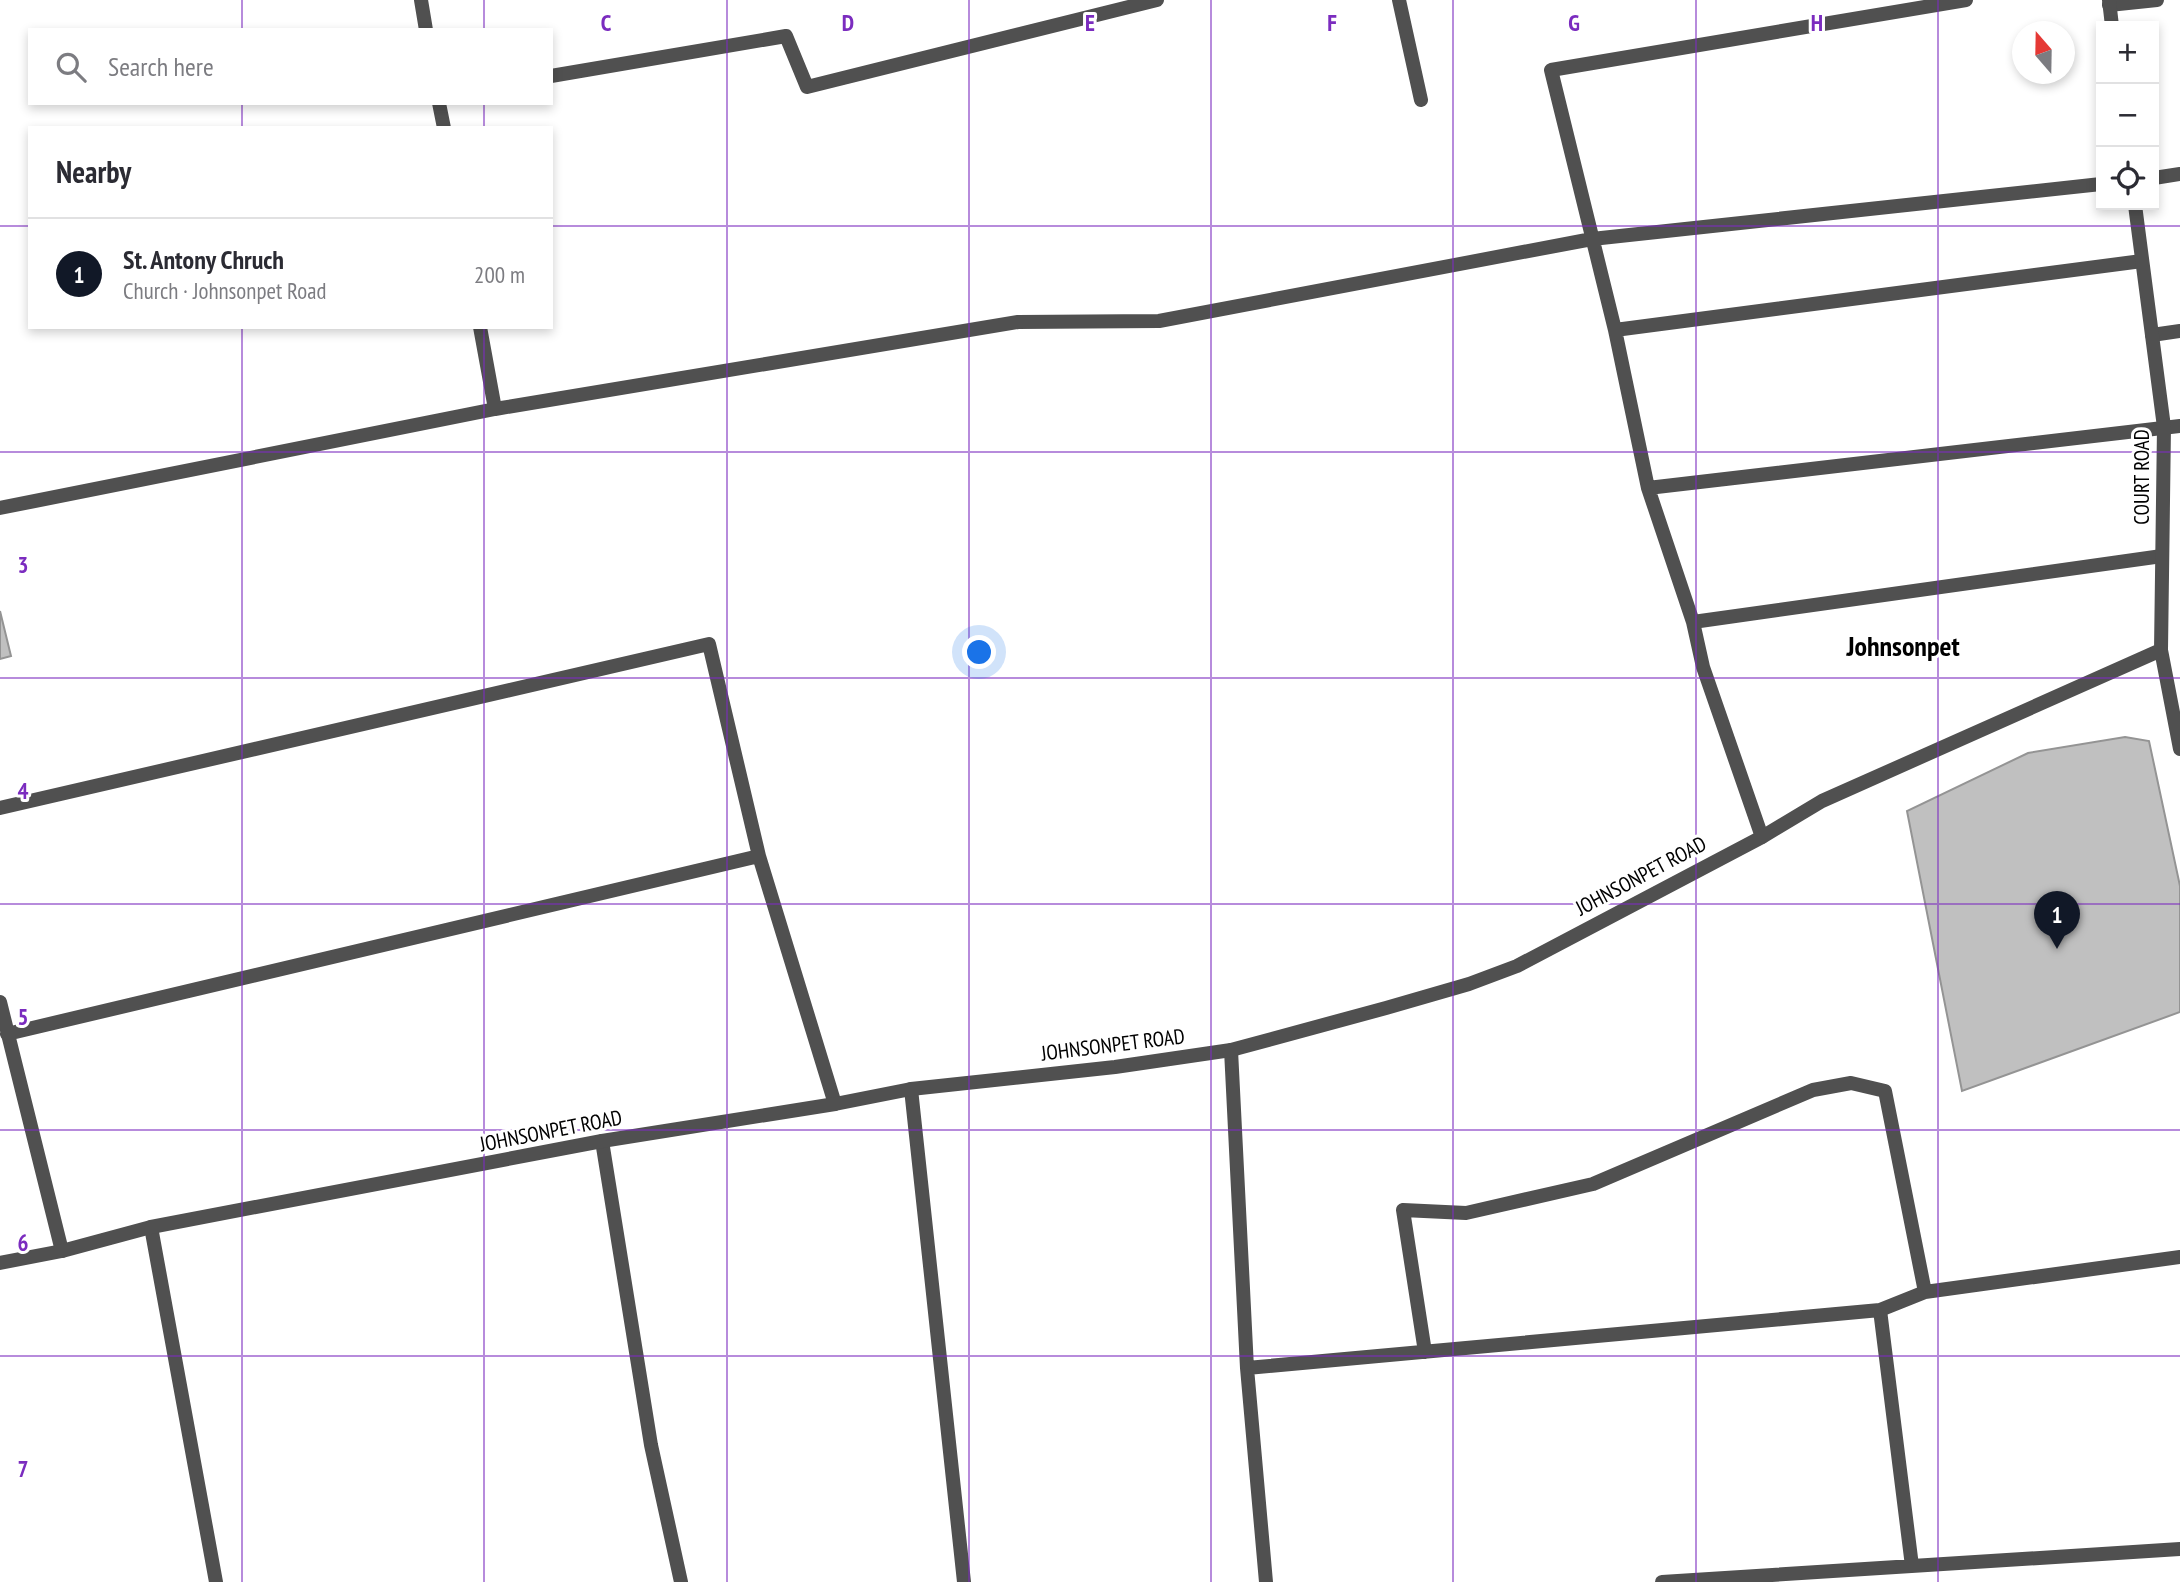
<!DOCTYPE html>
<meta charset="utf-8">
<style>
:root{--surface:#fff;--page:#f2f2f3;--text:#2b2b33;--muted:#7c7c81;--line:#e1e1e2;--accent:#111827}
body{margin:0;font-family:"PT Sans Narrow",sans-serif;background:var(--page);color:var(--text)}
.controls{position:absolute;right:21px;top:21px;display:grid;overflow:hidden;border-radius:0px;box-shadow:0 4px 10px #0003}
.controls button{width:63px;height:63px;display:grid;place-items:center;padding:0;border:0;border-bottom:2px solid var(--line);background:var(--surface);color:var(--text);font:35px sans-serif}
.compass{position:absolute;left:2012px;top:21px;width:63px;height:63px;border-radius:50%;background:var(--surface);box-shadow:0 4px 10px #0003;rotate:340deg}
.you{position:absolute;left:980px;top:653px;width:24px;height:24px;margin:-18px;border:5px solid #fff;border-radius:50%;background:#1a73e8;box-shadow:0 0 0 10px #1a73e833}
.badge{display:grid;place-items:center;width:46px;height:46px;border-radius:50%;background:var(--accent);color:#fff;font-size:23px;font-weight:700}
.pin{position:absolute;translate:-50% -58px;filter:drop-shadow(0 2px 4px #0008)}
.pin::after{content:'';position:absolute;top:37px;width:24px;height:21px;background:inherit;clip-path:polygon(0 0,100% 0,50% 100%)}
.list{margin:0;padding:0;list-style:none}
h2{display:flex;justify-content:space-between;align-items:center;height:91px;margin:0;padding:0 28px;font-size:30px}
h2 small{font-size:23px;font-weight:400;color:var(--muted)}
.list li{display:grid;grid-template-columns:46px 1fr auto;gap:21px;align-items:center;box-sizing:border-box;height:112px;padding:0 28px;border-top:2px solid var(--line)}
.list b{display:block;font-size:26px;white-space:nowrap}
.list p{margin:0;font-size:23px;white-space:nowrap;color:var(--muted)}
.list em{font-size:23px;font-style:normal;color:var(--muted)}
.icon{flex:none;width:38px;height:38px;fill:none;stroke:currentColor;stroke-width:2;stroke-linecap:round;stroke-linejoin:round}
.map{position:relative;flex:none;width:2180px;height:1582px;overflow:hidden}
.search{position:absolute;background:var(--surface);box-shadow:0 4px 10px #0003;left:28px;top:28px;width:525px;height:77px;display:flex;align-items:center;gap:18px;box-sizing:border-box;padding:0 24px;border-radius:0px;color:var(--muted);font-size:26px}
.panel{position:absolute;background:var(--surface);box-shadow:0 4px 10px #0003;left:28px;top:126px;width:525px;height:203px;border-radius:0px}
.map>svg:first-child{display:block}
</style>
<div class="map">
<svg width="2180" height="1582" viewBox="0 0 2180 1582">
<rect width="100%" height="100%" fill="#fff"/>
<path fill="#c0c0c0" stroke="#949494" stroke-width="2" d="M 0,611 L 11,656 L 0,659 Z
M 2125,737 L 2149,741 L 2180,886 L 2180,1012 L 1962,1091 L 1907,811 L 2028,753 Z"/>
<g fill="none" stroke-linecap="round" stroke-linejoin="round">
<path stroke="#505050" stroke-width="14" d="M 421,0 L 426,30
M 1399,0 L 1421,100
M 2109,5 L 2157,0
M 551,76 L 786,36 L 807,87 L 1157,0
M 439,103 L 444,128
M 2154,178 L 2180,174
M 1615,330 L 2142,261
M 2152,335 L 2180,331
M 495,409 L 1018,322 L 1159,321 L 1592,239 L 2101,184
M 1648,488 L 2180,426
M 0,508 L 495,409 L 480,327
M 1693,622 L 2162,556
M 0,808 L 709,644 L 759,856 L 835,1104
M 1762,837 L 1703,667 L 1693,622 L 1648,488 L 1615,330 L 1551,70 L 1966,0
M 0,1002 L 62,1251
M 7,1034 L 759,856
M 1231,1050 L 1247,1368 L 1266,1582
M 911,1089 L 964,1582
M 602,1141 L 651,1445 L 681,1582
M 151,1227 L 216,1582
M 1880,1310 L 1925,1292 L 2180,1257
M 1425,1352 L 1403,1210 L 1466,1213 L 1593,1184 L 1813,1090 L 1851,1083 L 1885,1091 L 1925,1292
M 1247,1368 L 1880,1310 L 1912,1566
M 1662,1582 L 2180,1549"/>
<path stroke="#505050" stroke-width="14" d="M 2109,0 L 2112,26
M 2135,205 L 2164,427 L 2161,650 L 2180,749
M 0,1263 L 62,1251 L 151,1227 L 602,1141 L 835,1104 L 911,1089 L 1115,1067 L 1231,1050 L 1386,1008 L 1469,984 L 1517,966 L 1762,837 L 1822,801 L 2161,650"/>
</g>
<path fill="none" stroke="#7b2cbf" stroke-width="2" stroke-opacity="0.55" d="M 242,0 L 242,30M 484,0 L 484,30M 727,0 L 727,1582M 969,0 L 969,1582M 1211,0 L 1211,1582M 1453,0 L 1453,1582M 1696,0 L 1696,1582M 1938,0 L 1938,1582M 242,103 L 242,128M 484,103 L 484,128M 0,226 L 30,226M 551,226 L 2180,226M 242,327 L 242,1582M 484,327 L 484,1582M 0,452 L 2180,452M 0,678 L 2180,678M 0,904 L 2180,904M 0,1130 L 2180,1130M 0,1356 L 2180,1356"/>
<g text-anchor="middle" stroke-width="6" stroke-linejoin="round" paint-order="stroke">
<g font-size="21" fill="#000" stroke="#fff">
<text transform="translate(2142 477) rotate(-90)" y="7">COURT ROAD</text>
<text transform="translate(1641 876) rotate(-28)" y="7">JOHNSONPET ROAD</text>
<text transform="translate(1113 1045) rotate(-7)" y="7">JOHNSONPET ROAD</text>
<text transform="translate(551 1131) rotate(-11)" y="7">JOHNSONPET ROAD</text>
</g>
<g font-size="28" font-weight="bold" fill="#000" stroke="#fff">
<text x="1903" y="656">Johnsonpet</text>
</g>
</g>
<g font-size="23" text-anchor="middle" font-weight="bold" fill="#7b2cbf" stroke="#fff" stroke-width="6" stroke-linejoin="round" paint-order="stroke">
<text x="606" y="31">C</text>
<text x="848" y="31">D</text>
<text x="1090" y="31">E</text>
<text x="1332" y="31">F</text>
<text x="1574" y="31">G</text>
<text x="1817" y="31">H</text>
<text x="23" y="573">3</text>
<text x="23" y="799">4</text>
<text x="23" y="1025">5</text>
<text x="23" y="1251">6</text>
<text x="23" y="1477">7</text>
</g>
</svg>
<div class="controls">
<button>+</button>
<button>−</button>
<button><svg class="icon" aria-label="locate" viewBox="0 0 24 24"><circle cx="12" cy="12" r="6"/><path d="M12 2v4M12 18v4M2 12h4M18 12h4"/></svg></button>
</div>
<svg class="compass" viewBox="-18 -18 36 36"><path d="M0-13l5 13h-10z" fill="#e53935"/><path d="M0 13l5-13h-10z" fill="#7c7c81"/></svg>
<div class="you"></div>
<div class="pin badge" style="left:2057px;top:949px">1</div>
<div class="search"><svg class="icon" aria-label="search" viewBox="0 0 24 24"><circle cx="10" cy="10" r="6"/><path d="M15 15l6 6"/></svg>Search here</div>
<section class="panel">
<h2>Nearby<small></small></h2>
<ul class="list">
<li><span class="badge">1</span><div><b>St. Antony Chruch</b><p>Church · Johnsonpet Road</p></div><em>200 m</em></li>
</ul>
</section>
</div>
